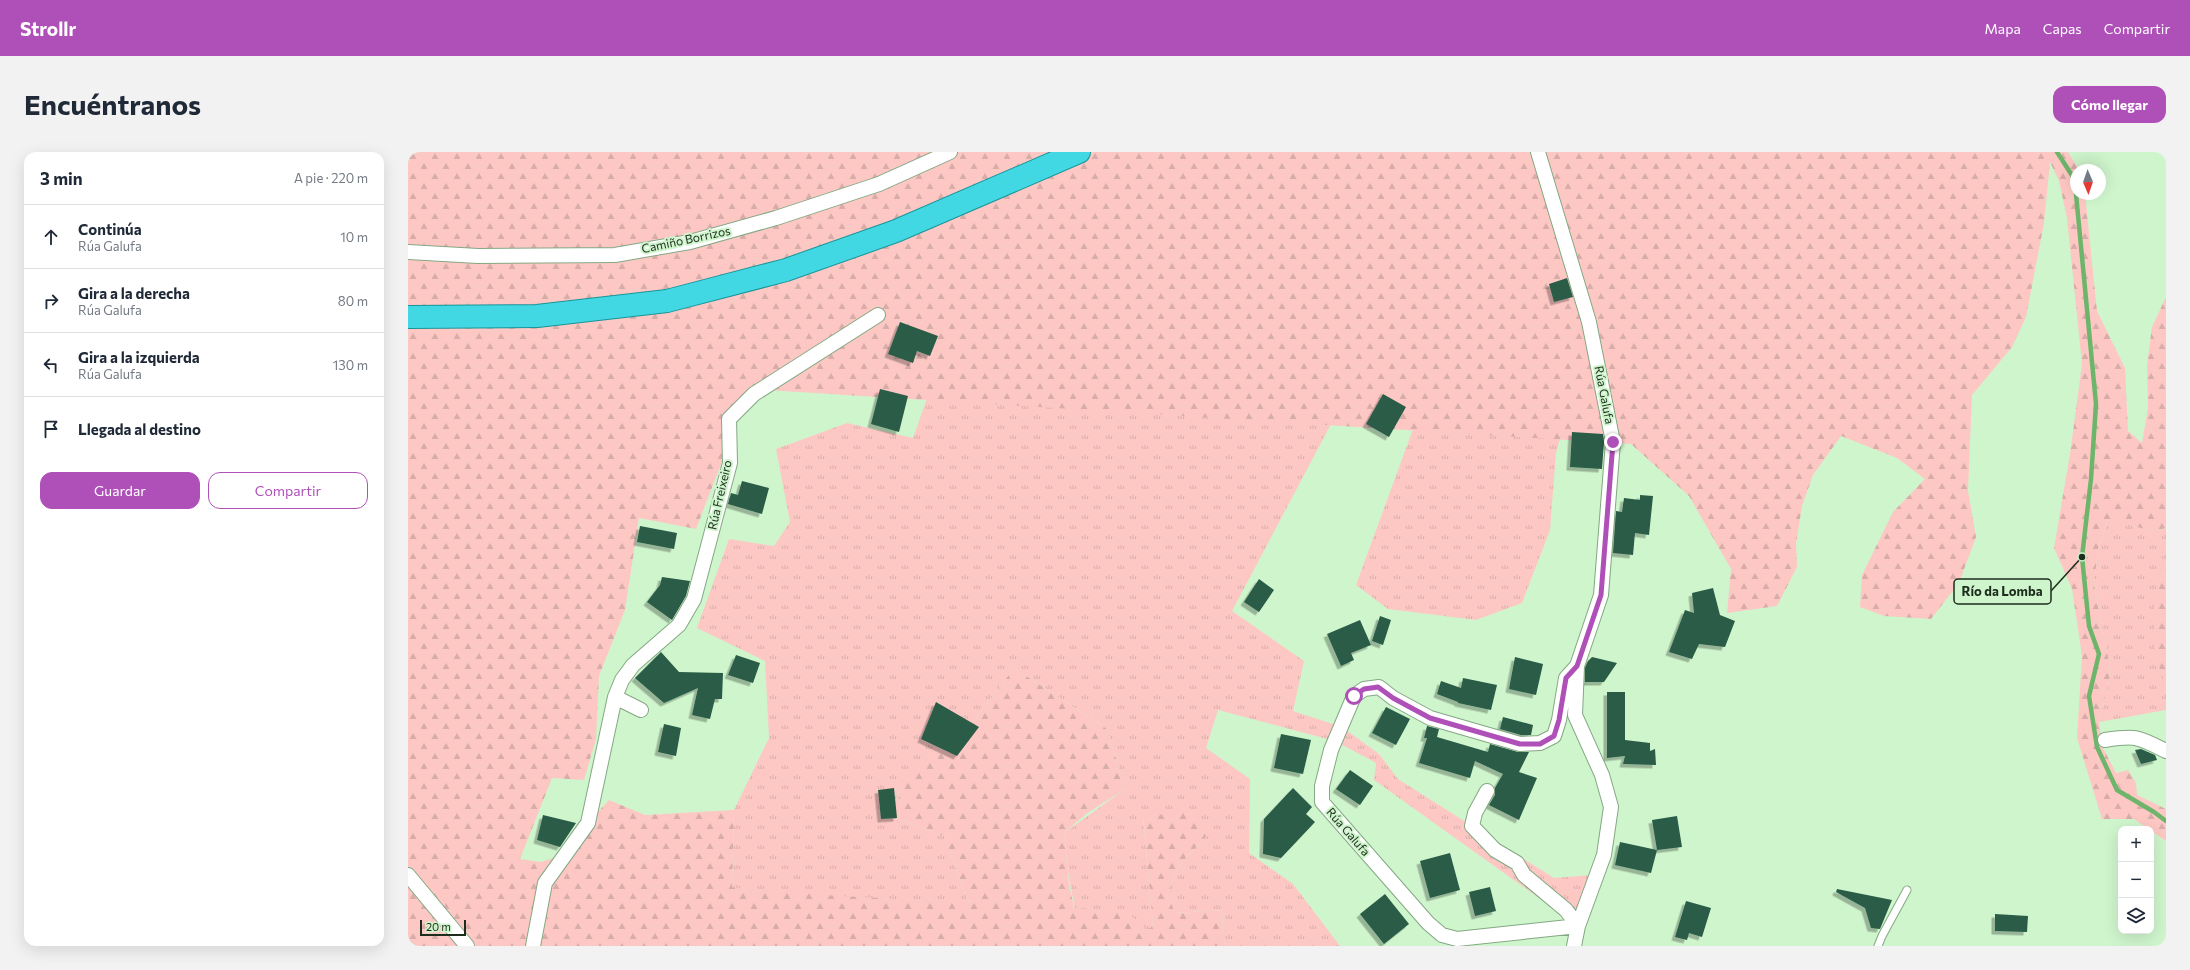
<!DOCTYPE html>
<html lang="es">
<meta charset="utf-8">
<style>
:root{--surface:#fff;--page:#f2f2f3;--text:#1f2937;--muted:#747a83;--line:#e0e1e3;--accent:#af50b9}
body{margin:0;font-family:Commissioner,sans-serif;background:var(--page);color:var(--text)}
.controls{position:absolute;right:12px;bottom:12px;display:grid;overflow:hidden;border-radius:8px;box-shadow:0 4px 16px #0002}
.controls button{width:36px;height:36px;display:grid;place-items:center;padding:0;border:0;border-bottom:1px solid var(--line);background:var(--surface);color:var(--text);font:20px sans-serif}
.compass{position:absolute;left:1662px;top:12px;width:36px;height:36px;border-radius:50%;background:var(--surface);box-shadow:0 4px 16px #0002;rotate:178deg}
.scale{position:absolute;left:12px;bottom:10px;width:46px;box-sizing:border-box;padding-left:4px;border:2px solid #1e2c1d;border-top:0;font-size:11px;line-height:14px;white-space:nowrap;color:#1e2c1d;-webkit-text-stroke:3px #cff5cd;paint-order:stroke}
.stop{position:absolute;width:12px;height:12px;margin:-9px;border:3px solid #af50b9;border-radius:50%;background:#fff}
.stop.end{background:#af50b9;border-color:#fff;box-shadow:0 1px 4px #0008}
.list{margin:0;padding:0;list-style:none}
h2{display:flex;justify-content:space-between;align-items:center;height:52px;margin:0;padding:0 16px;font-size:17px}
h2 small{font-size:13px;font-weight:400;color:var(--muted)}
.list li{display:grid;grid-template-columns:26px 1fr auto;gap:12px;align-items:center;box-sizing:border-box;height:64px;padding:0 16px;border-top:1px solid var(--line)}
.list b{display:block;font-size:15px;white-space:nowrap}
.list p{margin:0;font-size:13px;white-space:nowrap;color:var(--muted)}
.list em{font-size:13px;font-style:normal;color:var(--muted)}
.actions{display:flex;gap:8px;padding:12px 16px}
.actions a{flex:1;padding:9px 0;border:1px solid var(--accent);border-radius:12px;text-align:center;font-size:14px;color:var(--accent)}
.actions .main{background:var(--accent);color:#fff}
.icon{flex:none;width:22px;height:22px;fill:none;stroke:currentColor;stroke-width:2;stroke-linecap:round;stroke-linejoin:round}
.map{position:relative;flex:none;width:1758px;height:794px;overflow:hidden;border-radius:12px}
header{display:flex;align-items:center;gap:24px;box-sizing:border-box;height:56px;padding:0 20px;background:var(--accent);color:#fff}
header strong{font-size:19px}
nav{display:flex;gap:22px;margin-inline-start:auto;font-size:14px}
.intro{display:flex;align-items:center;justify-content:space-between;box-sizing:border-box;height:96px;padding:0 24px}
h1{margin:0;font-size:28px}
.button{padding:10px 18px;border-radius:12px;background:var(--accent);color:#fff;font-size:14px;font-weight:700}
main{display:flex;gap:24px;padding:0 24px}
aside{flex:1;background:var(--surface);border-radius:12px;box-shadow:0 4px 16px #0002}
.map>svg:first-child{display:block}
</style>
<header>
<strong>Strollr</strong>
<nav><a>Mapa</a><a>Capas</a><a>Compartir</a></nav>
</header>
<div class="intro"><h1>Encuéntranos</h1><a class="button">Cómo llegar</a></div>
<main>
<aside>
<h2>3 min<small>A pie · 220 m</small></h2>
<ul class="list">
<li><svg class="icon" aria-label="ahead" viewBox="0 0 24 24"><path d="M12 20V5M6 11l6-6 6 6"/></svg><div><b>Continúa</b><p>Rúa Galufa</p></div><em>10 m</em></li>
<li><svg class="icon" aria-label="right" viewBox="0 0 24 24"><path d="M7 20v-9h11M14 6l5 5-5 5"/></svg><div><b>Gira a la derecha</b><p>Rúa Galufa</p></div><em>80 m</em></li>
<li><svg class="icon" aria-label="left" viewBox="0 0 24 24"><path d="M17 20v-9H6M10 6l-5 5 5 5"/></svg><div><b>Gira a la izquierda</b><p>Rúa Galufa</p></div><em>130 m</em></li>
<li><svg class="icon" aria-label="arrive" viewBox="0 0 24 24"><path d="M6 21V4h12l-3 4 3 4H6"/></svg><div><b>Llegada al destino</b></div></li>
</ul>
<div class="actions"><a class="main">Guardar</a><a>Compartir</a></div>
</aside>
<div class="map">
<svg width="1758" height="794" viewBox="0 0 1758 794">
<defs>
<pattern id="grass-tufts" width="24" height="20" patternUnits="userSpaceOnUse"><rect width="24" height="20" fill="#fdc8c4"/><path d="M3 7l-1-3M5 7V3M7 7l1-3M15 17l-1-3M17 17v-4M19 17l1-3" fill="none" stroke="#d8aca8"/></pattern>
<pattern id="forest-firs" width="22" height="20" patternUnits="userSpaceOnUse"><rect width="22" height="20" fill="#fdc8c4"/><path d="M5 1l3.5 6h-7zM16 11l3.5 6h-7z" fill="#d8aca8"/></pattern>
<filter id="shadow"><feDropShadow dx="-3.5" dy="3.5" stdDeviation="0" flood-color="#0004"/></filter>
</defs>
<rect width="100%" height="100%" fill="#cff5cd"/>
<path fill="url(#grass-tufts)" d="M 539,190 L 931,257 L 824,459 L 896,509 L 885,559 L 934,575 L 971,602 L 990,627 L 1146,726 L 1196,722 L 1170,774 L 966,628 L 968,611 L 927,589 L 810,558 L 798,596 L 842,627 L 841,701 L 885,732 L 932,794 L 818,794 L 815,786 L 814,758 L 766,761 L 759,742 L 770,715 L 798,684 L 735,664 L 745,774 L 716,794 L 673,790 L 660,720 L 656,681 L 717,637 L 699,577 L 606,516 L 563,573 L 490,634 L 492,667 L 536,684 L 572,781 L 391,751 L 324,735 L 326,658 L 361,586 L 357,509 L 289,476 L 321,387 L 366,394 L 382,370 L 368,297 L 439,271 L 505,286 Z
M 1162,251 L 1148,301 L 1142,378 L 1114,451 L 1068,468 L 980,457 L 948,433 L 1012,258 Z
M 1701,367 L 1745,379 L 1758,376 L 1758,423 L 1752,424 L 1758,524 L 1758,558 L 1691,570 L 1703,520 L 1686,433 L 1690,397 Z"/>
<path fill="url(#forest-firs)" d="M 0,0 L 1660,0 L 1671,18 L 1668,18 L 1668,42 L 1677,42 L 1689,159 L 1717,216 L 1720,279 L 1734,291 L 1740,256 L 1739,213 L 1744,175 L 1758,145 L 1758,376 L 1745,379 L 1701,368 L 1690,397 L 1686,433 L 1703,520 L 1691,570 L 1694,594 L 1708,621 L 1720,618 L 1728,631 L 1729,643 L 1758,657 L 1758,689 L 1726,667 L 1694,667 L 1669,586 L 1674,504 L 1664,437 L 1646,396 L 1662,302 L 1674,212 L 1659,66 L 1651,29 L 1642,10 L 1636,71 L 1618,165 L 1604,195 L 1564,243 L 1560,339 L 1568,385 L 1551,431 L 1523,467 L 1476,464 L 1452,455 L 1454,423 L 1485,360 L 1517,327 L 1489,306 L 1433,284 L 1405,323 L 1394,354 L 1388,392 L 1389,415 L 1369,454 L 1319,461 L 1323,417 L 1281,344 L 1223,292 L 342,237 L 288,377 L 231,366 L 217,458 L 191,524 L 188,587 L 176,628 L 144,626 L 112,707 L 133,710 L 158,702 L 180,671 L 201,648 L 237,663 L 326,658 L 324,735 L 343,739 L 561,751 L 536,684 L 492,667 L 490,633 L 563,573 L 606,516 L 699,577 L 717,637 L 678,662 L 656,681 L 661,732 L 666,756 L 718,759 L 738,778 L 745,774 L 735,664 L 785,660 L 798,684 L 770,715 L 759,742 L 767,761 L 814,758 L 815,786 L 818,794 L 0,794 Z
M 1758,423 L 1758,534 L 1747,504 L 1746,456 L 1752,424 Z"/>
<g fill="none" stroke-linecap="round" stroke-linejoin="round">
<path stroke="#6db56b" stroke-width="4.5" d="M 1649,0 L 1667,28 L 1668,38
M 1668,42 L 1688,252 L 1683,327 L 1674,405 L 1681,474 L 1691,502 L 1681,544 L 1689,595 L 1709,638 L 1746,660 L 1758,669"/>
</g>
<path fill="#295c46" filter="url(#shadow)" d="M 1159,126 L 1165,145 L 1146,150 L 1141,132 Z
M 492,170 L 530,184 L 522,204 L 509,199 L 505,211 L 480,202 Z
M 472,237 L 500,244 L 491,280 L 463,272 Z
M 975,242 L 998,255 L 981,285 L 958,272 Z
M 1164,280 L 1195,282 L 1196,290 L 1194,317 L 1162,315 Z
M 334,329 L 361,336 L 354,362 L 320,352 L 323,341 L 330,343 Z
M 1232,343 L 1245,344 L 1241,383 L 1227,381 L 1225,403 L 1205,401 L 1208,359 L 1214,360 L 1216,346 L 1232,348 Z
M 232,374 L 269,381 L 266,397 L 229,390 Z
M 254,425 L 282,429 L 278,444 L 264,468 L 239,450 L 252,433 Z
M 851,427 L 866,438 L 851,460 L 836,450 Z
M 1305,436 L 1312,463 L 1327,469 L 1317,495 L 1291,492 L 1284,507 L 1261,500 L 1277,458 L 1286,461 L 1284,441 Z
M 972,464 L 983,468 L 975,493 L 964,489 Z
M 952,468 L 963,493 L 943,501 L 946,508 L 933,514 L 919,482 Z
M 253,500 L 271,520 L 315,521 L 314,547 L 307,547 L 302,567 L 284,563 L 290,536 L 256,551 L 227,526 Z
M 328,503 L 352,511 L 345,531 L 320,523 Z
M 1107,505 L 1135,512 L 1128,543 L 1101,537 Z
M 1184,505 L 1209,511 L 1196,530 L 1177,530 L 1177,516 L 1180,509 Z
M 1055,526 L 1089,533 L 1083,558 L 1050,551 L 1050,550 L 1029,542 L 1033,529 L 1053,536 Z
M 1199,540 L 1217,540 L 1217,588 L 1242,591 L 1242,599 L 1247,597 L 1248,613 L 1215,612 L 1217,604 L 1199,606 Z
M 528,550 L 571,575 L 549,604 L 513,587 Z
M 978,555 L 1002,567 L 988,593 L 964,581 Z
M 1095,565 L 1125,573 L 1123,583 L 1113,583 L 1092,577 Z
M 256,572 L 273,576 L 268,604 L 250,600 Z
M 1019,574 L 1031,577 L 1029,585 L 1080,600 L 1082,592 L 1110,600 L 1121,600 L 1111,620 L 1129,626 L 1111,668 L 1081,653 L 1087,643 L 1087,636 L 1095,622 L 1067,609 L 1062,626 L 1011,611 L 1019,586 L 1016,586 Z
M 873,582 L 903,588 L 895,622 L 866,616 Z
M 1733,597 L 1747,603 L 1749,608 L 1733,612 L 1727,598 Z
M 942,618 L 965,634 L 952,653 L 928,637 Z
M 486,636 L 489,666 L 473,667 L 470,638 Z
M 885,636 L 904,655 L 898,662 L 907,670 L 873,706 L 855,702 L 856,667 Z
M 135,663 L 168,671 L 152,695 L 129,688 Z
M 1269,664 L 1274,695 L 1249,698 L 1244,668 Z
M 1212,690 L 1249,698 L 1243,721 L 1207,713 Z
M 1042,701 L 1052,738 L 1022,746 L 1012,709 Z
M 1082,735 L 1088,759 L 1067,764 L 1061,740 Z
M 1429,737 L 1484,748 L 1472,777 L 1463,776 L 1457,756 L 1428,740 Z
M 977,742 L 1001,772 L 976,792 L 952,762 Z
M 1278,749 L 1303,756 L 1294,785 L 1281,781 L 1279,788 L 1267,785 Z
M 1587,762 L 1620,764 L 1619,780 L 1587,779 Z"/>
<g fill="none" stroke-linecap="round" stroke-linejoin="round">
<g stroke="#84a883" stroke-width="9">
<path id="service" d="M 1470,794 L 1474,784 L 1499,738"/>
</g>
<g stroke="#84a883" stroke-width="16">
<path id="minor" d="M 1130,0 L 1181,170 L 1205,290 L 1193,443 L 1169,514 L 1167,563 L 1194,623 L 1203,655 L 1196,703 L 1170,774 L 1166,794
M 0,100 L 70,104 L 207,103 L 282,90 L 368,66 L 471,32 L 542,0
M 1169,514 L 1158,526 L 1151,568 L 1146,584 L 1132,591 L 1112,592 L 1022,566 L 985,546 L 971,535 L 956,537 L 946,544 L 923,598 L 914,634 L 914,650 L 1020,771 L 1034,783 L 1049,787 L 1170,774
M 207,545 L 233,558
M 1697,588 C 1729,583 1730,585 1758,599
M 1079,639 L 1067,661 L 1064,674 L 1087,698 L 1109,711 L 1116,723 L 1158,758 L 1170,774
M 0,723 L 59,794
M 125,794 L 137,731 L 180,671 L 207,545 L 214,528 L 225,513 L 271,473 L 286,447 L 322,311 L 321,267 L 346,242 L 470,163"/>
</g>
<g stroke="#179599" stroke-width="24">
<path id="trunk" d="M 0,165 L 129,164 L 259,149 L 378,118 L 488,79 L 671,0"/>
</g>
<use href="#service" stroke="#fff" stroke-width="7"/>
<use href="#minor" stroke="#fff" stroke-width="14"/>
<use href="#trunk" stroke="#42d8e3" stroke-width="22"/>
</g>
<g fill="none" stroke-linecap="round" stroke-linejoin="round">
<path stroke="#af50b9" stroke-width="5" d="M 946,544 L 956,537 L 970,535 L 985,546 L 1022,566 L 1112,592 L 1132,592 L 1146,584 L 1151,568 L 1158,526 L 1169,514 L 1193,443 L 1205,290"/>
</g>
<g text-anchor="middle" stroke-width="4" stroke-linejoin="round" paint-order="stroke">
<g font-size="12" fill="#1e2c1d" stroke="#cff5cd">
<text transform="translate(278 88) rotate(-12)" y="4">Camiño Borrizos</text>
<text transform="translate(1196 243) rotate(79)" y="4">Rúa Galufa</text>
<text transform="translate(312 343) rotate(-77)" y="4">Rúa Freixeiro</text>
<text transform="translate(940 680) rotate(49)" y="4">Rúa Galufa</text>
</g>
</g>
<path fill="none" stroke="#1e2c1d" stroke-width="1.5" d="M1674 405L1643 439"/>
<circle fill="#1e2c1d" stroke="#cff5cd" stroke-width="1.5" cx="1674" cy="405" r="4"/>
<rect fill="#cff5cd" stroke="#1e2c1d" stroke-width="1.5" x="1546" y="427" width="97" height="25" rx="4"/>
<g font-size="13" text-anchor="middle" font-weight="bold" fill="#1e2c1d">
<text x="1594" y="444">Río da Lomba</text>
</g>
</svg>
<div class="controls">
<button>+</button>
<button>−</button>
<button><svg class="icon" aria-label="layers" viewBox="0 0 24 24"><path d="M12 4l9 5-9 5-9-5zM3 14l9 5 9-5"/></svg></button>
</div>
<svg class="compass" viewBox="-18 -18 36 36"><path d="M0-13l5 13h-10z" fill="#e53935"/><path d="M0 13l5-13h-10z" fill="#747a83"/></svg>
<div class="scale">20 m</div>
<div class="stop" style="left:946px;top:544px"></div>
<div class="stop end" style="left:1205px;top:290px"></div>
</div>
</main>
